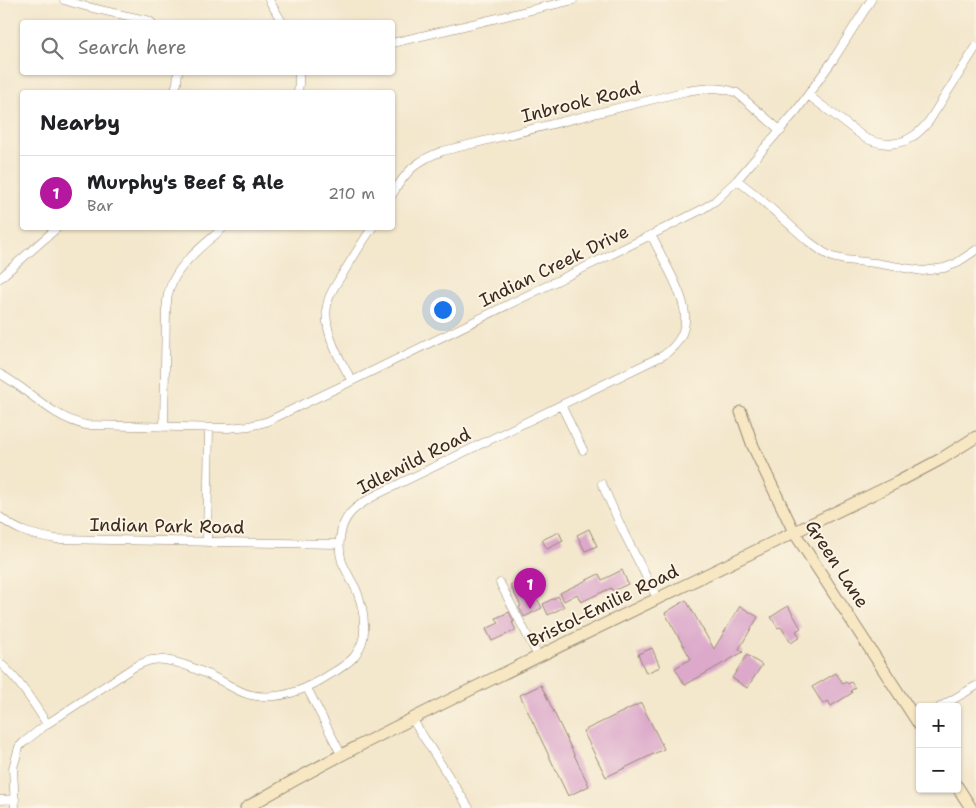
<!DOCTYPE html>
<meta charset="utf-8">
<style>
:root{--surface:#fff;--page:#f2f2f2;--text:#202124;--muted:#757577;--line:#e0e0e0;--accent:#b5179e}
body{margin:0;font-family:"Shantell Sans",sans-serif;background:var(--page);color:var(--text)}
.controls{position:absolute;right:15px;bottom:15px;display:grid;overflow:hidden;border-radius:5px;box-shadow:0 1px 4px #0004}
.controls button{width:45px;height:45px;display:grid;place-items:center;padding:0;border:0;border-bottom:1px solid var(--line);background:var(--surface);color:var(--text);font:25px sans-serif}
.you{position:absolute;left:442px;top:309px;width:18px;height:18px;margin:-12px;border:4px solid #fff;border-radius:50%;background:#1a73e8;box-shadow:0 0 0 8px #1a73e833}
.badge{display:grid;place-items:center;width:32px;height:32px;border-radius:50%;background:var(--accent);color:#fff;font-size:16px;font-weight:700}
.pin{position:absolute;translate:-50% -41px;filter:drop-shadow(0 1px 2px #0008)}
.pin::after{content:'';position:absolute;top:26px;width:18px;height:15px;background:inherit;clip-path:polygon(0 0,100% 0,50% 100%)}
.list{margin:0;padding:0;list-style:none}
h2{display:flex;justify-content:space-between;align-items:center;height:65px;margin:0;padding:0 20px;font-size:21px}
h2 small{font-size:16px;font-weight:400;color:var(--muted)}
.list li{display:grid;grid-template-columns:32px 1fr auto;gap:15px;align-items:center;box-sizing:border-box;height:75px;padding:0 20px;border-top:1px solid var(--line)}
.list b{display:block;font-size:19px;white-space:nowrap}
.list p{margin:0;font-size:16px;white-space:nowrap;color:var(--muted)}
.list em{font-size:16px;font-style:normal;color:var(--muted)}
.icon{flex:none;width:28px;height:28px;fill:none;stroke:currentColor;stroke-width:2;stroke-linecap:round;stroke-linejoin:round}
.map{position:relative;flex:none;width:976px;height:808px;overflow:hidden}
.search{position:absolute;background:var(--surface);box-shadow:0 1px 4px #0004;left:20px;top:20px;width:375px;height:55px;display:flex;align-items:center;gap:12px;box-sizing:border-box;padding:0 18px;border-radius:5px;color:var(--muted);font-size:19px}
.panel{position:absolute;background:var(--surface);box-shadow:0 1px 4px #0004;left:20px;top:90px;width:375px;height:140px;border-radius:5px}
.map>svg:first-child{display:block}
</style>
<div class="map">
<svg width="976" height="808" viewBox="0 0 976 808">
<rect width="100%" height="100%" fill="#fcf5e5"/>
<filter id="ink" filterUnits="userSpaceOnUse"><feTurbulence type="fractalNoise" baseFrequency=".02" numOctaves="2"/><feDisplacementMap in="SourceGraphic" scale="10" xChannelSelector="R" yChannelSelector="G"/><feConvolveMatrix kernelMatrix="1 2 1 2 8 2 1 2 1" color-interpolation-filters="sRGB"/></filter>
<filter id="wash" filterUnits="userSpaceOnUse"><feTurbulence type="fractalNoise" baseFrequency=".0096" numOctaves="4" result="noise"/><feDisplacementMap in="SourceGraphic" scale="20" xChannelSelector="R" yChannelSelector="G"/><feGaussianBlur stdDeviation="1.12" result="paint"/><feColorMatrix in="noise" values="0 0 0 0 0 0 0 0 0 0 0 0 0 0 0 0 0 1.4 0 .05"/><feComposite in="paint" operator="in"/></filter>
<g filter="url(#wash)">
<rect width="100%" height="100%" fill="#f3e7cc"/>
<g id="blocks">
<path fill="#dca9cb" d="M 589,529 L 597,546 L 585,551 L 577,535 Z
M 559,532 L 563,541 L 547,549 L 542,540 Z
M 622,570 L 628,584 L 613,591 L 611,588 L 581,602 L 577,594 L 564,601 L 560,593 L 599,574 L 602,580 Z
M 526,577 L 542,608 L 524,617 L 519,607 L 521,606 L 510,585 Z
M 558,596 L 564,607 L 548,615 L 543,604 Z
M 686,600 L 714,649 L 740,606 L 758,617 L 739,649 L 743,652 L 685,685 L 675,668 L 691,659 L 665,613 Z
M 788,606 L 801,628 L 796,631 L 800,637 L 791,643 L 781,627 L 778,628 L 771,617 Z
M 509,612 L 514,622 L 512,622 L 516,630 L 492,641 L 486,629 L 499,623 L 496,618 Z
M 652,648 L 660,667 L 646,673 L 638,654 Z
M 747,655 L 762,665 L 747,688 L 732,678 Z
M 836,673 L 843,684 L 846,682 L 848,684 L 851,682 L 855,688 L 851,690 L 852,693 L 831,706 L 828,701 L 823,704 L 812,687 Z
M 541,685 L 589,786 L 568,796 L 520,695 Z
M 641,703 L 664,749 L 606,777 L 583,731 Z"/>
</g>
</g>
<g filter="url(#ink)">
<use href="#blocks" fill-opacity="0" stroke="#978875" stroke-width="1"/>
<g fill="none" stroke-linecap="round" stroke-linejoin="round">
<g stroke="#978875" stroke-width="9">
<path id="street" d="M 64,0 C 91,9 119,14 147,20 L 151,22
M 269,0 L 282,22
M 392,43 L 573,0
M 174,92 L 177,83 L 178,72
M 298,92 L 299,84 L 299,72
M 808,95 L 865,138 C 891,150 912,143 929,121 L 976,47
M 737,180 L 756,195 L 808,241 L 823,252 L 832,257 L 845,260 L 875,263 L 923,271 L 944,268 L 955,264 L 976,250
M 392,195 C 406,171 417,160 443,151 L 687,91 C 705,88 720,86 737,93 L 781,131
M 0,278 L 57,228
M 0,374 C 30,390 52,418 86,425 L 228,428 L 249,426 L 266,422 L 352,381 L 651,235 L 701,210 L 715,201 L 737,180 L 797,110 L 833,60 L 871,0
M 352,381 C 343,365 332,347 328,328 C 322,300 333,289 347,267 C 355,254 363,241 372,228
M 561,405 L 583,450
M 164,427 L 166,310 C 167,304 167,299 168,294 C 175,265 203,246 223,228
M 602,484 L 624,533 L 657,598
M 0,517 C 18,532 33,535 56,539 L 339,544
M 207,542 L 209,428
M 500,583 L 538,656
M 0,663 C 19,680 33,702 47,724
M 307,688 L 342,756
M 940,707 L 976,686
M 412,719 L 469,808
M 0,800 L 15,799
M 15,808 L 13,768 L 19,747 L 24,742 L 47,724 L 134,667 C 140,664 146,661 152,660 C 172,657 206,673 223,682 C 232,687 241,693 251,695 C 280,701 306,690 329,675 C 338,670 347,664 354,657 C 361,648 365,636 364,625 C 364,612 361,601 356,589 C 351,580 346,571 342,562 C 340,555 339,547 340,539 C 342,515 356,506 376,495 L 664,355 C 696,331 686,305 671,274 C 664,261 658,248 651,235"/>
</g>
<g stroke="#978875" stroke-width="13">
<path id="secondary" d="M 741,412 L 753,446 L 794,532 L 920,726
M 957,786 L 971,808
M 246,808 C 325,761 408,721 490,680 C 626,613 762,548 898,482 L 941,459 L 976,437"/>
</g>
<use href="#street" stroke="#fff" stroke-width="8"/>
<use href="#secondary" stroke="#f7e8c3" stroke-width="11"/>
</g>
</g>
<g text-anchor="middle" stroke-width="4" stroke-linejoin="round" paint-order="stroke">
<g font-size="18" fill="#3b2a1e" stroke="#fcf5e5">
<text transform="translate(581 102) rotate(-14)" y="6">Inbrook Road</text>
<text transform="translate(554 266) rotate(-26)" y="6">Indian Creek Drive</text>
<text transform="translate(414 461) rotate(-27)" y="6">Idlewild Road</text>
<text transform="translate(167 526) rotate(1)" y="6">Indian Park Road</text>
<text transform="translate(837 564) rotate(57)" y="6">Green Lane</text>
<text transform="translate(603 606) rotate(-26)" y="6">Bristol-Emilie Road</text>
</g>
</g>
</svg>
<div class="controls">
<button>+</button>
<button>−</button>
</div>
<div class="you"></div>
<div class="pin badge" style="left:530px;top:609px">1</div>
<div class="search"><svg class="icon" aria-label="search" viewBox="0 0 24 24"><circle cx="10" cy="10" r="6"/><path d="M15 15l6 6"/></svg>Search here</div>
<section class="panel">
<h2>Nearby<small></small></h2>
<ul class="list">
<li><span class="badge">1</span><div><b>Murphy's Beef &amp; Ale</b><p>Bar</p></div><em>210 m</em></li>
</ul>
</section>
</div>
